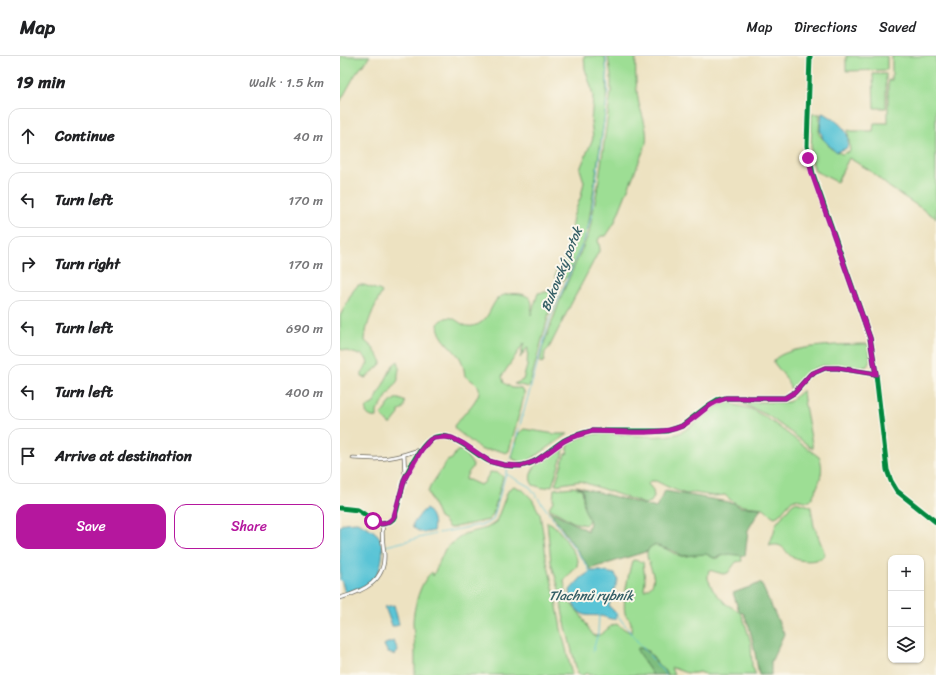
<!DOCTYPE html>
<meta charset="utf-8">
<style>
:root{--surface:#fff;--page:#f6f6f6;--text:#202124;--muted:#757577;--line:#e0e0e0;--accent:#b5179e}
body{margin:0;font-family:Sriracha,sans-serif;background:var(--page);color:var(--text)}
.controls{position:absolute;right:12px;bottom:12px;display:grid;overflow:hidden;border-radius:8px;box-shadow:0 1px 3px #0004}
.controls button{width:36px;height:36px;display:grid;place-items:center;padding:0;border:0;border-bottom:1px solid var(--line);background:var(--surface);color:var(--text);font:20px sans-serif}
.stop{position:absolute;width:12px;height:12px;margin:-9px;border:3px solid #b5179e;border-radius:50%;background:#fff}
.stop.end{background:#b5179e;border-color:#fff;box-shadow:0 1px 4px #0008}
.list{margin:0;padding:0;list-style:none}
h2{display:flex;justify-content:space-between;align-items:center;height:52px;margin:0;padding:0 16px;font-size:17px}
h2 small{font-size:13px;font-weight:400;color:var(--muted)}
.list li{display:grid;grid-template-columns:26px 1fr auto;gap:12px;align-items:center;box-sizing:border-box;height:56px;margin:0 8px 8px;padding:0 8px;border:1px solid var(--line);border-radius:12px}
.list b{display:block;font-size:15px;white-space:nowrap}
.list em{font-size:13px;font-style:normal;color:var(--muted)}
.actions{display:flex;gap:8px;padding:12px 16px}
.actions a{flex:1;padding:9px 0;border:1px solid var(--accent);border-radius:12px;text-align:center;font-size:14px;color:var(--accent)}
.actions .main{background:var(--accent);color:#fff}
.icon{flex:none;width:22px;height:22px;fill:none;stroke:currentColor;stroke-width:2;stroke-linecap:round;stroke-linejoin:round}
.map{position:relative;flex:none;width:596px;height:619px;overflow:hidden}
header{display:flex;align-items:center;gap:24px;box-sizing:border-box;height:56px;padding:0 20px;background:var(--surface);border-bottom:1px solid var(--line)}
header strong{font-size:19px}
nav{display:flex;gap:22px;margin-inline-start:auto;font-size:14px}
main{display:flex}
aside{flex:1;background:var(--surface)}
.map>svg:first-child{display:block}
</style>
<header>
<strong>Map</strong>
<nav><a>Map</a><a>Directions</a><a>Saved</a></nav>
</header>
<main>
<aside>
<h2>19 min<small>Walk · 1.5 km</small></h2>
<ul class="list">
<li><svg class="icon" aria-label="ahead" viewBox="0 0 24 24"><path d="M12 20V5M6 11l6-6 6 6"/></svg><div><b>Continue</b></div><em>40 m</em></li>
<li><svg class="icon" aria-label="left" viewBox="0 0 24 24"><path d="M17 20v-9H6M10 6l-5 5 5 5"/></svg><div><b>Turn left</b></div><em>170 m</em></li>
<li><svg class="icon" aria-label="right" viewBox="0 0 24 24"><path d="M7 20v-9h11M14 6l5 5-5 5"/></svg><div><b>Turn right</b></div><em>170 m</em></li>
<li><svg class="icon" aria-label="left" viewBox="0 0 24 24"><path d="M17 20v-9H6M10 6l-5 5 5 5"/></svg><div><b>Turn left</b></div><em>690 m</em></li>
<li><svg class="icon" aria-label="left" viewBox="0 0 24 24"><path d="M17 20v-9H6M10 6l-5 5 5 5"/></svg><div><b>Turn left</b></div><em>400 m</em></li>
<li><svg class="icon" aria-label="arrive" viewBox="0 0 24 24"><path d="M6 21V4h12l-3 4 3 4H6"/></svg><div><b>Arrive at destination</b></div></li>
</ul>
<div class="actions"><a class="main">Save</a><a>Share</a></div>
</aside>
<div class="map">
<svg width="596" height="619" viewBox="0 0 596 619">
<rect width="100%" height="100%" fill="#fbf7ec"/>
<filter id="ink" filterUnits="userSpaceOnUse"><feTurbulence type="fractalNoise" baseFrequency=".025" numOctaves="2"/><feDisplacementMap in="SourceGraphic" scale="8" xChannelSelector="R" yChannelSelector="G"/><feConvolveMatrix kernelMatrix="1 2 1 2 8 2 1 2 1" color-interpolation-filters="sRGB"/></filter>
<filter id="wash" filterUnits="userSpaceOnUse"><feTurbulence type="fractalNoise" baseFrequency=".012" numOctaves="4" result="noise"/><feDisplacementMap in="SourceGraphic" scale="16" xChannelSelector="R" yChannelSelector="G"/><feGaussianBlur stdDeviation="0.9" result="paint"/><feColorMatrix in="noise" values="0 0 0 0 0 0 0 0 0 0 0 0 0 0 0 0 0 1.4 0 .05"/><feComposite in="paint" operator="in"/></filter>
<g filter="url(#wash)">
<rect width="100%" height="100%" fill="#ede2c1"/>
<path fill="#9dde94" stroke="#5c7d58" d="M 0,0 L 30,0 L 15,19 L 0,46 Z
M 244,0 L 265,0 L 267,19 L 266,51 L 249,165 L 248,173 L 242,189 L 227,221 L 223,224 L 218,223 L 215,221 L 216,215 L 227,199 L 233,161 L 241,140 L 244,126 L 240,113 L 253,82 L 251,66 L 253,41 L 251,31 L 245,13 Z
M 268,0 L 296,0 C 295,15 296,33 299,48 C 303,62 308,73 306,88 L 274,168 L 266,180 L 261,180 L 258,184 L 260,193 L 230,250 L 209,292 L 205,296 L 204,305 L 202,307 L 200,306 L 202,293 L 223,236 L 249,177 L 258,130 L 271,37 L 271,20 Z
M 506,0 L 547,0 L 547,14 L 506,15 Z
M 552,0 L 596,0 L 596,162 L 549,131 L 529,114 L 509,102 L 497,126 L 475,115 L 471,100 L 472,58 L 480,58 L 479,78 L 482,82 L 487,86 L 490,92 L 502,98 L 510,95 L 508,74 L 512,75 L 533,75 L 534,67 L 548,67 L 548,30 L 549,24 L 552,24 Z
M 533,18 L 546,18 L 546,52 L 534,52 Z
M 18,229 L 24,229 L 41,235 L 42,236 C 35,250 25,269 25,285 L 33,292 L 42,306 L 40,309 L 26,322 L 22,321 L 22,317 L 28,307 L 26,302 L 21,298 L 20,299 L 0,293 L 0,260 L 13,235 Z
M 214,235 L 217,237 L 210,254 L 189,331 L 174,328 L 183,324 L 187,310 L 188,292 L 187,292 L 180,302 L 184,287 L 162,320 L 164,327 L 172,332 L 180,332 L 184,336 L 184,340 L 169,395 L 166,397 L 157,394 L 142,394 L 115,373 L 114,370 C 119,362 145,340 138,330 C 135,326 129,323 125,320 C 124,313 123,307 120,302 C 112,291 98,282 98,268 C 113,251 118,273 133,270 C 148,267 149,253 157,243 C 164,236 186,235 191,244 C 193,248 191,255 191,259 L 198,237 Z
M 521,288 L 528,288 C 530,296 533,304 526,311 L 502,310 L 483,310 L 476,312 L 467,317 L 451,333 L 446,322 L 434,307 L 434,304 C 448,289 500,289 521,288 Z
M 58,305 C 61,313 57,316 58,324 L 37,355 L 37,361 C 32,362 28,360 26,356 L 27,351 L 34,347 L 53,309 Z
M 463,334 L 464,344 L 473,393 L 427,359 L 399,346 L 449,346 Z
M 55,343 C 58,342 62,344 65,346 C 64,350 64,354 59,355 L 59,358 L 51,368 L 49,368 L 41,359 L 50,347 Z
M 392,346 L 395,349 L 411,353 L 427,362 L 479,401 C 486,415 477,433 470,445 C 464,446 458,442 452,444 L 439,459 L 435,461 C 429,459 428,454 423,452 C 404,449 400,453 385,439 L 374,440 L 354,437 L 346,438 L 330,432 L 316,425 L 310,425 L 308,428 L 313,434 L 314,441 L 311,446 L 305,448 L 240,425 L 215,429 L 225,398 L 228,397 L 227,394 L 230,386 L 232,385 C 239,382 246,379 253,378 C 281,375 309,385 337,378 C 355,372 368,350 382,346 C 385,346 389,346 392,346 Z
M 184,373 L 215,378 L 228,378 L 187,406 L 182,407 L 173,403 L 172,400 L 179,377 Z
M 226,388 L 212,430 L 203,432 L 193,429 C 181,413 214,395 226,388 Z
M 120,394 L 124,396 L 133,409 C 132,415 126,416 126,424 L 129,424 L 140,429 L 144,427 L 150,416 L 159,417 L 163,421 L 153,458 L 149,464 L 110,472 L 108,471 L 104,465 L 99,462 L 88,436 L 90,431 L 107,405 L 112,403 L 116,396 Z
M 174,430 L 183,434 L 192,443 L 200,458 L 204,483 L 206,502 L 215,539 L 221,573 L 228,601 L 232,619 L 75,619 C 75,612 75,604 75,597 C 75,586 73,576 73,565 C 74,551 80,525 92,516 L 93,520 L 105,493 L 124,478 L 147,472 L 156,466 L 167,437 L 169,433 Z
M 233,431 L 242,433 L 244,452 L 249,462 L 248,466 L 245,469 L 233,466 L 209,452 L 213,445 L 214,433 Z
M 455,446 L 470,450 L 471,452 L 474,470 L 485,498 C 482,506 463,506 456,503 C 444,499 446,485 429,490 L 434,476 L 436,468 L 452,448 Z
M 207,466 C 217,467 233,495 238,504 L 237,510 L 224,525 C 225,530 226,538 228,543 C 231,549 236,553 240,558 C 245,565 248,573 254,580 C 264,580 267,570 276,568 L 291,577 C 291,573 292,568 290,564 C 288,561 285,560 285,557 C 282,547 289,515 292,505 L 294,504 L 303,506 L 305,524 L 304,534 L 305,534 C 327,524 298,502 310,491 C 317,484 333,499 341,500 C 349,501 358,496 366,498 C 370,499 373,503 378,502 C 381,501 383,499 386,498 C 391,497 397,498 401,499 L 402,505 L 396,506 L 388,517 L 383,518 L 369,514 L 368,519 L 368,523 L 373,534 L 386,548 L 400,556 L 403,561 L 411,587 L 412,610 L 416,619 L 367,619 L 360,616 C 346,619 345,616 333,612 L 331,612 L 334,619 L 328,619 C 325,613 321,612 317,607 C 312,601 309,592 299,592 L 302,603 L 313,619 L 249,619 L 246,617 L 244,619 L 238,619 L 223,559 L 219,533 L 211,506 Z"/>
<path fill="#7ebd7e" stroke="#4d6c4d" d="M 236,430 L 316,452 L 325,435 L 394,447 L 400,451 L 421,452 L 408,474 L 405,500 L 389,498 L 374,502 L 366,498 L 342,500 L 331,494 L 314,489 L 309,492 L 308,495 L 250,513 L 209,454 L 248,475 L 247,471 L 249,471 L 250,466 L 244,452 L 243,436 L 242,433 Z
M 421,527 L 444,578 L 431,606 L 431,619 L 419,619 L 413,586 L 409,570 L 404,558 L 399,555 L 393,537 Z
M 298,592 C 309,592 312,601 317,607 C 321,612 325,613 328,619 L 313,619 L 302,603 L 297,594 Z"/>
<path fill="#5ac4d6" stroke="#3b7079" d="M 482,57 C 490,59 502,69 506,76 C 509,81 508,87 507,92 L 496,96 C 490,92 488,87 483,83 L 480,73 Z
M 86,453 C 93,458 95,467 93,475 C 86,477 79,477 73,471 L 73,467 C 78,463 80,456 86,453 Z
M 17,466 C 25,470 35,474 40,482 C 46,492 41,517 33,524 C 25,531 14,534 5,537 L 2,526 L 0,524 L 0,470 L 4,467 Z
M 251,515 L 260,515 L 275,518 L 278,523 L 269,550 L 276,557 L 276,563 C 271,564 266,561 261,560 C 256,559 250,560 245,559 C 234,555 231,544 230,534 L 241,522 Z
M 54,549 L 59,568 L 56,570 L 52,570 L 45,551 Z
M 54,585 L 58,595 L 55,599 L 48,597 L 44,589 L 45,588 Z"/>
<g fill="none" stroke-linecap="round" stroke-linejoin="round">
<path stroke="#5ac4d6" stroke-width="1" d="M 170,404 L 210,263 L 245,182 L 251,161 L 268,37 L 266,0
M 166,418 L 190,431 L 248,511 L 250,517
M 99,477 L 145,468 L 153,464 L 167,413
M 46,490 L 95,478
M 275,556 L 297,585 L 326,619
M 253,595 L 258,577 L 259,559"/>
</g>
</g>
<g filter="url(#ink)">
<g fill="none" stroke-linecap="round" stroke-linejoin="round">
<g stroke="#656156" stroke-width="4.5">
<path id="street" d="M 64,399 L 65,421
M 13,402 C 21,402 28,403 35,403 C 52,403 66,398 82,393
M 0,452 L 18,454 L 39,468 C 45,468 49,467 53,463 C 57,457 58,446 60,440 C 62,434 63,427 65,422 C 69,412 81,390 90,384 C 109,370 133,398 149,405 C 154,407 159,408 164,409 C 194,414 201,399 223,385 C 232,380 242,377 252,375 L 327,375 L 342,370 L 369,349 L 377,344 L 386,342 L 445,342 L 455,336 L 471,318 L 485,312 L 498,312 L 536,318
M 0,542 C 24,535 46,525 44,497 C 43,487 41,478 43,468"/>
</g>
<g stroke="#656156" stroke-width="6">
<path id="secondary" d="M 470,0 L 467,90 L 473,118 L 530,282 L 536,318 L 547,414 L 551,425 L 557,435 L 596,466"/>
</g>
<use href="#street" stroke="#fff" stroke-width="3"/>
<use href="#secondary" stroke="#fde4d1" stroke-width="4.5"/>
<g stroke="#fbf7ec" stroke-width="8">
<path id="cycleway" d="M 470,0 L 467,90 L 473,118 L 530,282 L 536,318 L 547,414 L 551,425 L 557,435 L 596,466
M 0,452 L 18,454 L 39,468 C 45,468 49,467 53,463 C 57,457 58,446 60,440 C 62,434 63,427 65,422 C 69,412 81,390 90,384 C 109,370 133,398 149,405 C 154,407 159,408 164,409 C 194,414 201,399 223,385 C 232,380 242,377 252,375 L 327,375 L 342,370 L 369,349 L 377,344 L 386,342 L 445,342 L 455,336 L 471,318 L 485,312 L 498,312 L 536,318"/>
</g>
<use href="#cycleway" stroke="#00873e" stroke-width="5"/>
</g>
</g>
<g fill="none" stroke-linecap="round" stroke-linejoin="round" filter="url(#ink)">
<path stroke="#b5179e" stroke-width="5" d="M 33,465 C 41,470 49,468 54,460 L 65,422 L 82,393 L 90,384 L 94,382 L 106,381 L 112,382 L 124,388 L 149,405 L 164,409 L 181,410 L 196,405 L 224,385 L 232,381 L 252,375 C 275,375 322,380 342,370 C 358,361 368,347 386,342 L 445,342 L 455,336 L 471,318 L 485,312 L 498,312 L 536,318 L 530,282 L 472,118 L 468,102"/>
</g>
<g text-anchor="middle" stroke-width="4" stroke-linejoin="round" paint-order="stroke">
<g font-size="13" font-style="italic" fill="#355f66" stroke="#fbf7ec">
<text transform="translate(221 213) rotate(-68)" y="5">Bukovský potok</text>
<text x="251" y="544">Tlachnů rybník</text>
</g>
</g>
</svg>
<div class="controls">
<button>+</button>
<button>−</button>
<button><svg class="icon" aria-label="layers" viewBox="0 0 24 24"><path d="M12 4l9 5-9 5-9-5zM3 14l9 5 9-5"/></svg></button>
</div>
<div class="stop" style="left:33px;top:465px"></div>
<div class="stop end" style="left:468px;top:102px"></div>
</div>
</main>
